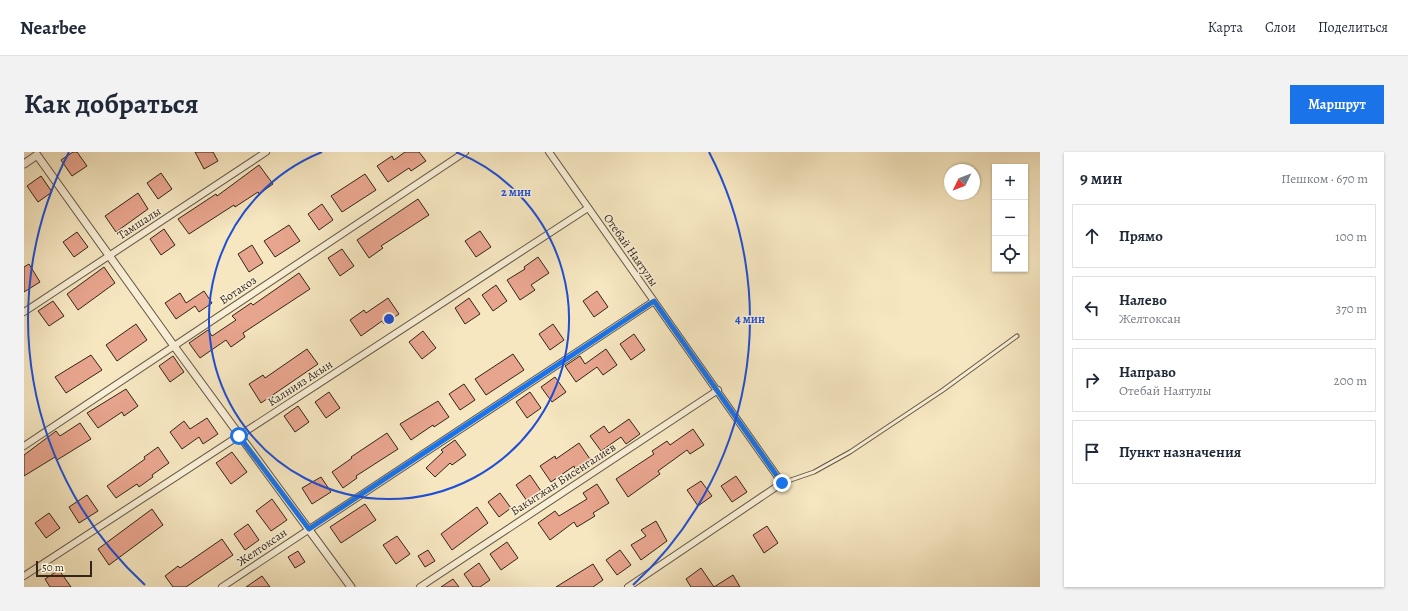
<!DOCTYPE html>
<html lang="ru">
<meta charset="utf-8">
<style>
:root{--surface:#fff;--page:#f2f2f3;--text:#1f2937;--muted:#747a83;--line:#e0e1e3;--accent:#1a73e8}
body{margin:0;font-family:Alegreya,serif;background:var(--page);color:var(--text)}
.controls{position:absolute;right:12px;top:12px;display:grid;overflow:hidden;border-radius:0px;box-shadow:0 1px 3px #0004}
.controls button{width:36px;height:36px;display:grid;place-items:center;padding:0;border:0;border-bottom:1px solid var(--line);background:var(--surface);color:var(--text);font:20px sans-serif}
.compass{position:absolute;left:920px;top:12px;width:36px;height:36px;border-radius:50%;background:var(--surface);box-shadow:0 1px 3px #0004;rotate:227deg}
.scale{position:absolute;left:12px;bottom:10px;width:56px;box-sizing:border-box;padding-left:4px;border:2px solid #322519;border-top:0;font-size:11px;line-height:14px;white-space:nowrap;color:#322519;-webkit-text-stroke:3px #f9efd7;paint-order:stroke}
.stop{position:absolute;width:12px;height:12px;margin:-9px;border:3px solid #1a73e8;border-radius:50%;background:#fff}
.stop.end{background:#1a73e8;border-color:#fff;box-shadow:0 1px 4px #0008}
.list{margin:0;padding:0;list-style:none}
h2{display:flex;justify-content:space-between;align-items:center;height:52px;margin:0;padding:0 16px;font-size:17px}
h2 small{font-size:13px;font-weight:400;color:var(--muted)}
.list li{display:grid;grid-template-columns:26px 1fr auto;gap:12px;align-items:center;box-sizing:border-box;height:64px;margin:0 8px 8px;padding:0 8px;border:1px solid var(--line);border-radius:0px}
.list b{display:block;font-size:15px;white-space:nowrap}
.list p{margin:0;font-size:13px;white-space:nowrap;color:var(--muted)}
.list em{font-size:13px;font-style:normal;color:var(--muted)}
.icon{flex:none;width:22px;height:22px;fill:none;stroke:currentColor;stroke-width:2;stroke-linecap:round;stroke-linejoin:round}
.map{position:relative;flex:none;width:1016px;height:435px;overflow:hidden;border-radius:0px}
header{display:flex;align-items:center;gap:24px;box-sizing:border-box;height:56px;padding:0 20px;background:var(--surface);border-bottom:1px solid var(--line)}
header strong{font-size:19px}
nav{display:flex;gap:22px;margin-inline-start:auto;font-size:14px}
.intro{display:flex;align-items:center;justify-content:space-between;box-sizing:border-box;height:96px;padding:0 24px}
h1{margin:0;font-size:28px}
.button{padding:10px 18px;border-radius:0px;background:var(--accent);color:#fff;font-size:14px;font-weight:700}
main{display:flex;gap:24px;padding:0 24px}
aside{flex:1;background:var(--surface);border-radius:0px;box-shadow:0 1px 3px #0004}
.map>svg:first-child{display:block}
</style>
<header>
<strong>Nearbee</strong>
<nav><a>Карта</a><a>Слои</a><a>Поделиться</a></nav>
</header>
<div class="intro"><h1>Как добраться</h1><a class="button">Маршрут</a></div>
<main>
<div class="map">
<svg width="1016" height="435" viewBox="0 0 1016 435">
<rect width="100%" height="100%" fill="#f6e7c1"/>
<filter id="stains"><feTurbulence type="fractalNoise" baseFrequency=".005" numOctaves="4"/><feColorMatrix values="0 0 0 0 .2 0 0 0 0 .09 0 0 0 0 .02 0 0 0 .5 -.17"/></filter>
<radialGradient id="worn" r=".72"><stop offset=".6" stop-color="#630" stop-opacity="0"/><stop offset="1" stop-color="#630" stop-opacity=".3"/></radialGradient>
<path fill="#e8a58e" stroke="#322519" d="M 49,0 L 53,0 L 63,14 L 48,24 L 37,8 Z
M 171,0 L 189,0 L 194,9 L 180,17 Z
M 381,0 L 395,0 L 402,9 L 387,19 L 385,16 L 364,30 L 353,14 L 368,4 L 370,8 Z
M 235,13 L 249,32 L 235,42 L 234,40 L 211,55 L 210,53 L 165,82 L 154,67 L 192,42 L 193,44 Z
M 137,21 L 148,37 L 134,47 L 123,31 Z
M 341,22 L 352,38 L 318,60 L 307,44 Z
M 17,24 L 28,40 L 14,50 L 3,34 Z
M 114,41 L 124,57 L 92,80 L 81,64 Z
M 394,47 L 405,63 L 357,94 L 359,96 L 345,106 L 333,88 Z
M 298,52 L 309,68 L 295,78 L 284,62 Z
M 265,73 L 276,89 L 251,105 L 240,89 Z
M 140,77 L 151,93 L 137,103 L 126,87 Z
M 456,79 L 467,95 L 452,105 L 441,89 Z
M 53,80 L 64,95 L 50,105 L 39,90 Z
M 228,93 L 239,111 L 225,120 L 214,102 Z
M 318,97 L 330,114 L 316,124 L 304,106 Z
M 514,105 L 525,121 L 507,133 L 511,138 L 496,148 L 483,128 L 501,117 L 500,115 Z
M 5,112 L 16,130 L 0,140 L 0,115 Z
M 80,115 L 91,131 L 54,158 L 43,142 Z
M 275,121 L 286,137 L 219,181 L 221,185 L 207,195 L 202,188 L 176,206 L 165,191 L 184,178 L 188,184 L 212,168 L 208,164 L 227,151 L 229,153 Z
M 472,133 L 483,149 L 469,159 L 458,143 Z
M 180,139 L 188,151 L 175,160 L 171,154 L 152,167 L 141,151 L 156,141 L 162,151 Z
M 573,139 L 584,155 L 570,165 L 559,149 Z
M 364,146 L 375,162 L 360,172 L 358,169 L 337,184 L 326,168 L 340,158 L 342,161 Z
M 445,146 L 456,162 L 441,172 L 431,156 Z
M 29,149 L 40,164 L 25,174 L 14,159 Z
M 112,172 L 123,188 L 93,209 L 82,193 Z
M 529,172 L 540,188 L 526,198 L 515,182 Z
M 399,179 L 412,196 L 398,207 L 385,190 Z
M 610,182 L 621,198 L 607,208 L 596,192 Z
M 283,197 L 294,212 L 237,251 L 225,232 L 239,223 L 241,226 Z
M 582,197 L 593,213 L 579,223 L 573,215 L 552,230 L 541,214 L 556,204 L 561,212 Z
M 489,202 L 500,218 L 462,243 L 451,227 Z
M 67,203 L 78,218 L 42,241 L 31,225 Z
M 149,204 L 160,220 L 146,230 L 135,214 Z
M 531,225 L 542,240 L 528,250 L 517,235 Z
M 440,232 L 451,248 L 436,258 L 425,242 Z
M 102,237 L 114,254 L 100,264 L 98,260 L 74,276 L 63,261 Z
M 305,240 L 316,256 L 302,266 L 291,250 Z
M 506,240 L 517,256 L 503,266 L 492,250 Z
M 414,249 L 425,265 L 410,275 L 409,273 L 387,288 L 376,272 Z
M 274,254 L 285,270 L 271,280 L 260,264 Z
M 183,266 L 194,282 L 179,292 L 175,285 L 158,297 L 146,280 L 160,269 L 166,277 Z
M 605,267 L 616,282 L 602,292 L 597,285 L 577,299 L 566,284 L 580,274 L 585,281 Z
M 56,271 L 67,287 L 33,308 L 31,305 L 0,324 L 0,303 L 32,279 L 36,284 Z
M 669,277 L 680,293 L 666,302 L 663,298 L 634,319 L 636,322 L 604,345 L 592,327 L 630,302 L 628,299 L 643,289 L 646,293 Z
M 363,281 L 374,297 L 332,324 L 333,326 L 319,336 L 308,320 L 328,306 L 327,305 Z
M 431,288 L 442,303 L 428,313 L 426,311 L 411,325 L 402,316 L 419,300 L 417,298 Z
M 555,291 L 566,307 L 551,317 L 550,314 L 527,330 L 516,314 L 531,304 L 532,307 Z
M 134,295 L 145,311 L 128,323 L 129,325 L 115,335 L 113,332 L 92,346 L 83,334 L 121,307 L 120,305 Z
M 208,300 L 223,320 L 207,332 L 192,311 Z
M 506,323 L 517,339 L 503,349 L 492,333 Z
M 712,324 L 723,340 L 708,350 L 697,334 Z
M 297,325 L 307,340 L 288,352 L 278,336 Z
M 677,329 L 688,344 L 674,354 L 663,338 Z
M 573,332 L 585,351 L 569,361 L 571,364 L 553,375 L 550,370 L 526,388 L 514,371 L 531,359 L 535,364 L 563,347 L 559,341 Z
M 476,341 L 487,356 L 475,365 L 464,350 Z
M 63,343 L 74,359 L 55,371 L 45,355 Z
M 248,347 L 263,368 L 247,379 L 232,359 Z
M 341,352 L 352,368 L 317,391 L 306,375 Z
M 453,355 L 464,371 L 428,398 L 417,382 Z
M 128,357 L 139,373 L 85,413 L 74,397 Z
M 25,361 L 36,376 L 22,386 L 11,371 Z
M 632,369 L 643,389 L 617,408 L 607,393 L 622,384 L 617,378 Z
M 224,372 L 235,388 L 221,398 L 210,382 Z
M 743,374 L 754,391 L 740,401 L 729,383 Z
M 373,384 L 386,402 L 372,412 L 359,393 Z
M 198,387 L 209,403 L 162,435 L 149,435 L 141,424 L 154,414 L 156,416 Z
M 483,390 L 494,406 L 477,418 L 466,402 Z
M 404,398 L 411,409 L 401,415 L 394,404 Z
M 596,398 L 607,413 L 593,423 L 582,408 Z
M 274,399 L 281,410 L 271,416 L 264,405 Z
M 455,411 L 466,428 L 456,435 L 449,435 L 440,422 Z
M 569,412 L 579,428 L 569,435 L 532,435 Z
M 677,416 L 690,435 L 709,423 L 716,435 L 667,435 L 662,427 Z
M 35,418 L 47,435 L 26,435 L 21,427 Z
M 238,424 L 246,435 L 222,435 Z
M 429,427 L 435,435 L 417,435 Z"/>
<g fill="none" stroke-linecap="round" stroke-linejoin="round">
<g stroke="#635643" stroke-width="5">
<path id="service" d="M 758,331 L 790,320 L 826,300 L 919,238 L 993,184"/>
</g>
<g stroke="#635643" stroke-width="8">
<path id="minor" d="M 525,0 L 758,331 L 604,435
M 0,160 L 242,0
M 0,294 L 441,0
M 0,424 L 564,56
M 198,435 L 630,149
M 396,435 L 694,238"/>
</g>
<g stroke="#635643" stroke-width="9">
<path id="tertiary" d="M 0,12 L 13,3 L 150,194 L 327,435"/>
</g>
<use href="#service" stroke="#f9efd7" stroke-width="3"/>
<use href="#minor" stroke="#f9efd7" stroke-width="6"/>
<use href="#tertiary" stroke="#f9efd7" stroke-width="7"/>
</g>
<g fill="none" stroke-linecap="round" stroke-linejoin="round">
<path stroke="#1a73e8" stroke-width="5" d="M 215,284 L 285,377 L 630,149 L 758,331"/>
</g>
<g fill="none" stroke="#1d4ed8" stroke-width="2">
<path d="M432 0A180 180 0 1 1 298 0"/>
<path d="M121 433A361 361 0 0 1 45 0M685 0A361 361 0 0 1 609 433"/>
</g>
<g text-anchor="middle" stroke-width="3" stroke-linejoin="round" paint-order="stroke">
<g font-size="12" fill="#322519" stroke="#f9efd7">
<text transform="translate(115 71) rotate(-33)" y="4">Тамшалы</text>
<text transform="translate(607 98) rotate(55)" y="4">Отебай Наятулы</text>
<text transform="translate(214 138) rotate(-34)" y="4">Ботакоз</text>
<text transform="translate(276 231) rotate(-33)" y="4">Калнияз Акын</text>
<text transform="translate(539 327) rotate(-33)" y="4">Бакытжан Бисенгалиев</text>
<text transform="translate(238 395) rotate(-34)" y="4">Желтоксан</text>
</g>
</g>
<circle cx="365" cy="167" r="6" fill="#1d4ed8" stroke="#f9efd7" stroke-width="2"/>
<g font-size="12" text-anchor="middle" font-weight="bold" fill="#1d4ed8" stroke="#f9efd7" stroke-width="3" stroke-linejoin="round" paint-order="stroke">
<text x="492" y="44">2 мин</text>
<text x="726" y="171">4 мин</text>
</g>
<rect width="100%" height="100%" filter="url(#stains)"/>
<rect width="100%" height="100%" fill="url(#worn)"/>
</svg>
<div class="controls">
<button>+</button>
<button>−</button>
<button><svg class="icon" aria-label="locate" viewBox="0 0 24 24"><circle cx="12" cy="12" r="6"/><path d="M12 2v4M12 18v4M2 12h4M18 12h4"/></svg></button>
</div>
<svg class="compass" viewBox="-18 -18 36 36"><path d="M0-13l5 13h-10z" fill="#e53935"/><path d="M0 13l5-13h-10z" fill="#747a83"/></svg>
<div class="scale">50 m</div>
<div class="stop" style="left:215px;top:284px"></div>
<div class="stop end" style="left:758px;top:331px"></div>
</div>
<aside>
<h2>9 мин<small>Пешком · 670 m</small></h2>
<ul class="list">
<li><svg class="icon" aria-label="ahead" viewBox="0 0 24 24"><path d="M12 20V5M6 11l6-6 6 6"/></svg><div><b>Прямо</b></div><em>100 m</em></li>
<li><svg class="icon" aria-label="left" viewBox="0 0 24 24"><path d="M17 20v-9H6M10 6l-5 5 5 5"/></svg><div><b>Налево</b><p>Желтоксан</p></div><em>370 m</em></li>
<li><svg class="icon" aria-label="right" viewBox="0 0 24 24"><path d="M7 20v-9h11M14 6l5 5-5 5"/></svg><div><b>Направо</b><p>Отебай Наятулы</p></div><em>200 m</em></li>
<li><svg class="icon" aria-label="arrive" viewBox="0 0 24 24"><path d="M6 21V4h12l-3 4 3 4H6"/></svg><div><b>Пункт назначения</b></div></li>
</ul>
</aside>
</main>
